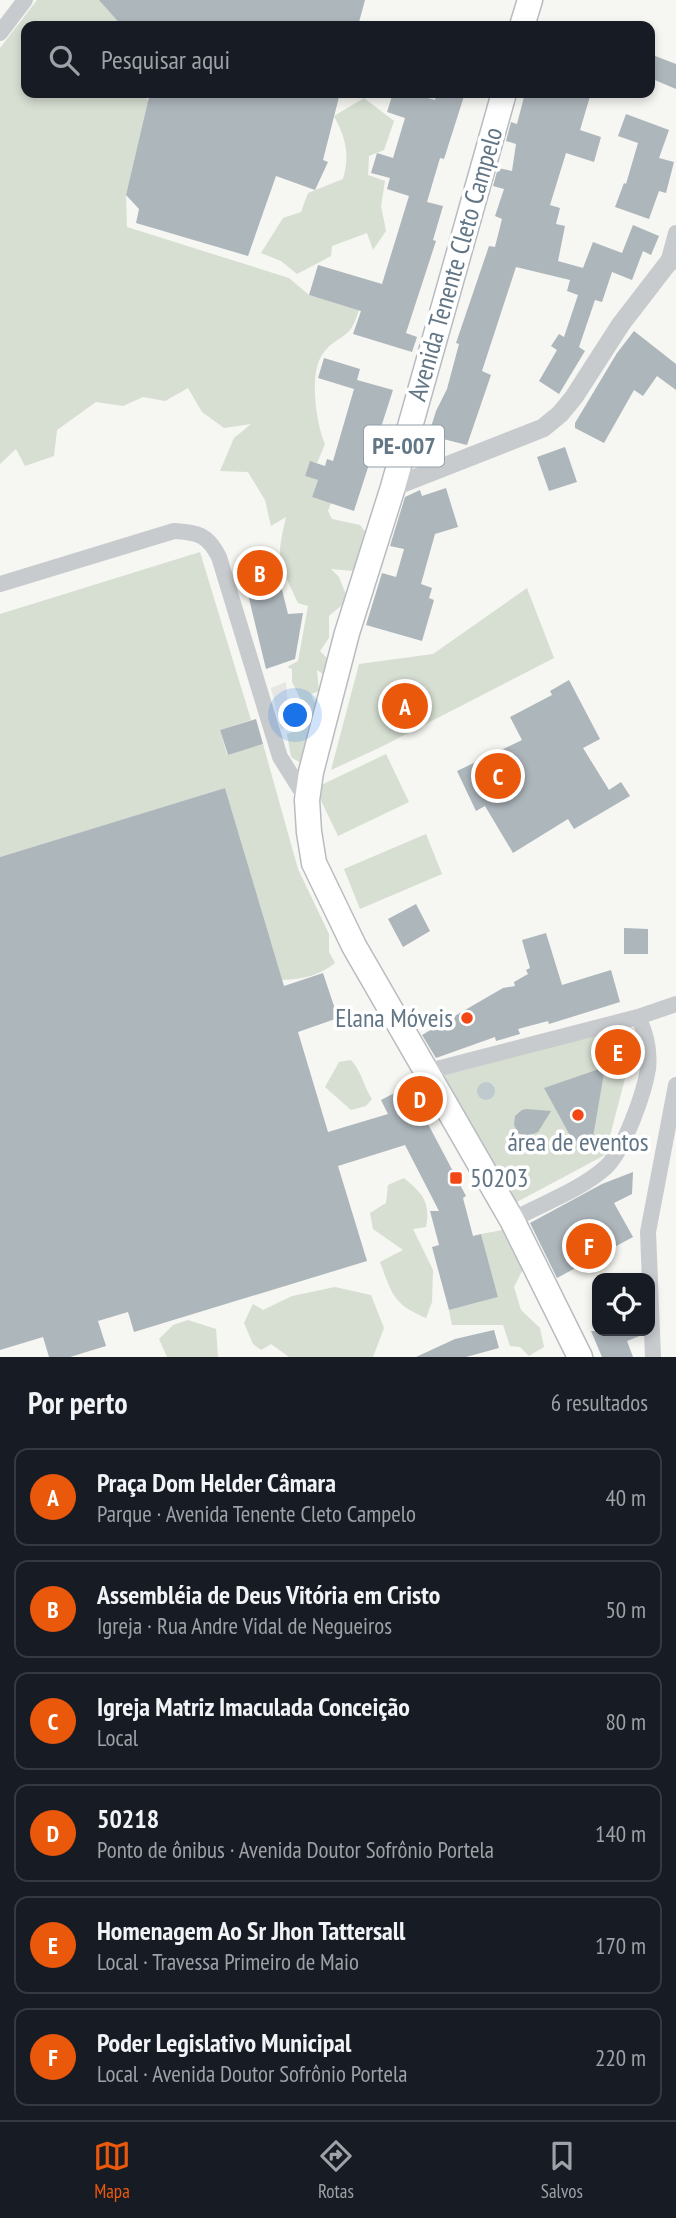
<!DOCTYPE html>
<html lang="pt">
<meta charset="utf-8">
<style>
:root{--surface:#171b24;--page:#242831;--text:#f1f3f6;--muted:#9ea1a6;--line:#363941;--accent:#ea580c}
body{margin:0;font-family:"PT Sans Narrow",sans-serif;background:var(--page);color:var(--text)}
.controls{position:absolute;right:21px;bottom:21px;display:grid;overflow:hidden;border-radius:14px;box-shadow:0 4px 10px #0003}
.controls button{width:63px;height:63px;display:grid;place-items:center;padding:0;border:0;border-bottom:2px solid var(--line);background:var(--surface);color:var(--text);font:35px sans-serif}
.you{position:absolute;left:296px;top:716px;width:24px;height:24px;margin:-18px;border:5px solid #fff;border-radius:50%;background:#1a73e8;box-shadow:0 0 0 10px #1a73e833}
.badge{display:grid;place-items:center;width:46px;height:46px;border-radius:50%;background:var(--accent);color:#fff;font-size:23px;font-weight:700}
.pin{position:absolute;translate:-50% -50%;border:4px solid #fff;box-shadow:0 2px 7px #0006}
.list{margin:0;padding:0;list-style:none}
h2{display:flex;justify-content:space-between;align-items:center;height:91px;margin:0;padding:0 28px;font-size:30px}
h2 small{font-size:23px;font-weight:400;color:var(--muted)}
.list li{display:grid;grid-template-columns:46px 1fr auto;gap:21px;align-items:center;box-sizing:border-box;height:98px;margin:0 14px 14px;padding:0 14px;border:2px solid var(--line);border-radius:14px}
.list b{display:block;font-size:26px;white-space:nowrap}
.list p{margin:0;font-size:23px;white-space:nowrap;color:var(--muted)}
.list em{font-size:23px;font-style:normal;color:var(--muted)}
.icon{flex:none;width:38px;height:38px;fill:none;stroke:currentColor;stroke-width:2;stroke-linecap:round;stroke-linejoin:round}
.map{position:relative;flex:none;width:676px;height:1357px;overflow:hidden}
.search{position:absolute;background:var(--surface);box-shadow:0 4px 10px #0003;left:21px;right:21px;top:21px;height:77px;display:flex;align-items:center;gap:18px;box-sizing:border-box;padding:0 24px;border-radius:14px;color:var(--muted);font-size:26px}
.sheet{height:763px;background:var(--surface)}
nav{display:flex;justify-content:space-around;align-items:center;box-sizing:border-box;height:98px;border-top:2px solid var(--line);background:var(--surface);font-size:19px;color:var(--muted)}
nav a{display:grid;justify-items:center;gap:4px}
nav .on{color:var(--accent)}
.map>svg:first-child{display:block}
</style>
<div class="map">
<svg width="676" height="1357" viewBox="0 0 676 1357">
<rect width="100%" height="100%" fill="#f6f6f2"/>
<path fill="#e6e7e5" d="M 286,682 L 289,724 L 281,730 L 271,688 Z"/>
<path fill="#d7ded2" d="M 37,0 L 103,0 L 103,4 L 122,26 L 26,26 L 26,93 L 133,93 L 149,100 L 126,195 L 127,227 L 289,278 L 309,295 L 359,310 C 357,316 354,325 350,330 C 344,338 331,341 322,355 C 309,374 316,424 325,444 L 317,463 L 310,462 L 305,476 L 318,480 L 312,497 L 331,503 L 328,511 L 332,519 L 360,525 L 367,534 L 354,571 L 331,569 L 339,577 L 348,600 L 329,616 L 329,638 L 320,651 L 329,660 L 323,674 L 317,670 L 319,691 L 311,694 L 317,708 L 304,759 L 299,762 L 291,757 L 287,734 L 299,729 L 300,698 L 292,682 L 292,669 L 287,667 L 298,661 L 308,606 L 298,603 C 279,560 275,565 286,517 L 271,526 L 265,500 L 248,472 L 220,471 L 234,438 L 251,424 L 224,428 L 202,412 L 188,388 L 165,401 L 143,397 L 123,406 L 96,402 L 57,430 L 54,456 L 25,466 L 16,449 L 0,464 L 0,48 Z
M 364,98 L 394,121 L 384,150 L 369,156 L 368,175 L 385,181 L 381,206 L 386,231 L 373,250 L 367,233 L 332,246 L 331,256 L 297,274 L 281,261 L 261,253 L 283,218 L 301,212 L 308,193 L 343,179 C 350,154 346,139 334,116 Z
M 200,552 L 251,720 L 220,730 L 227,755 L 263,744 L 298,869 L 329,934 L 329,952 L 335,963 C 318,976 304,979 282,980 L 225,788 L 0,857 L 0,614 Z
M 527,588 L 554,658 L 381,747 L 331,770 L 359,664 L 433,654 Z
M 386,754 L 409,802 L 338,836 L 315,788 Z
M 426,834 L 442,874 L 360,909 L 344,869 Z
M 622,1023 L 634,1029 L 635,1040 L 605,1155 L 515,1203 L 444,1075 Z
M 351,1060 C 364,1076 362,1083 372,1099 L 366,1106 L 351,1110 L 325,1087 L 339,1062 Z
M 404,1178 C 422,1193 431,1202 426,1227 L 413,1229 L 433,1270 L 432,1302 L 426,1318 C 393,1304 392,1294 380,1262 L 403,1250 L 373,1229 L 370,1213 L 386,1203 L 388,1185 Z
M 508,1229 L 523,1269 L 514,1287 L 521,1310 L 540,1328 L 544,1347 L 529,1356 L 520,1347 L 510,1346 L 503,1325 L 452,1325 L 449,1310 L 498,1297 L 481,1234 Z
M 335,1287 L 371,1295 L 384,1328 L 373,1357 L 289,1357 L 271,1344 L 261,1350 L 253,1344 L 244,1323 L 253,1304 L 263,1310 L 292,1296 Z
M 188,1320 L 216,1329 L 218,1357 L 167,1357 L 159,1339 L 173,1325 Z"/>
<path fill="#bfcacf" d="M477 1091a9 9 0 1 1 18 0a9 9 0 1 1-18 0Z"/>
<path fill="#adb6bb" d="M 99,0 L 365,0 L 358,26 L 122,26 Z
M 650,54 L 676,64 L 676,89 L 650,78 Z
M 150,93 L 340,93 L 323,160 L 328,162 L 315,190 L 276,176 L 248,256 L 136,223 L 139,209 L 126,195 Z
M 393,93 L 410,93 L 435,100 L 437,93 L 465,93 L 444,159 L 440,158 L 427,202 L 443,206 L 433,240 L 436,241 L 406,333 L 417,337 L 412,352 L 353,334 L 361,311 L 309,295 L 318,265 L 382,284 L 409,196 L 387,189 L 390,178 L 371,173 L 377,153 L 393,158 L 405,118 L 387,112 Z
M 525,93 L 591,93 L 580,130 L 601,137 L 594,162 L 566,153 L 550,205 L 560,208 L 556,224 L 565,226 L 558,261 L 583,268 L 593,242 L 622,253 L 633,225 L 659,236 L 651,255 L 643,251 L 632,280 L 612,272 L 602,302 L 595,300 L 579,347 L 585,351 L 559,394 L 539,381 L 557,350 L 551,346 L 559,334 L 564,337 L 578,295 L 567,291 L 570,280 L 516,267 L 482,371 L 491,375 L 467,445 L 443,439 L 440,455 L 421,459 L 436,411 L 447,389 L 459,344 L 456,343 L 489,246 L 495,247 L 502,219 L 495,216 L 504,189 L 493,186 L 498,168 L 512,171 L 516,144 L 506,141 L 511,122 L 517,124 Z
M 626,114 L 669,130 L 659,158 L 674,162 L 666,193 L 659,191 L 649,219 L 615,207 L 624,183 L 626,184 L 638,143 L 618,136 Z
M 634,331 L 676,364 L 676,390 L 657,376 L 643,396 L 634,390 L 604,443 L 575,428 L 575,423 L 617,353 Z
M 324,358 L 360,369 L 357,380 L 393,390 L 354,511 L 312,497 L 318,480 L 305,476 L 310,461 L 325,466 L 327,459 L 333,461 L 354,389 L 318,378 Z
M 565,447 L 577,482 L 549,491 L 537,457 Z
M 446,488 L 458,527 L 435,534 L 421,584 L 432,588 L 429,598 L 434,600 L 422,641 L 366,625 L 382,573 L 396,577 L 404,549 L 390,546 L 405,497 L 420,490 L 422,496 Z
M 272,549 L 288,614 L 303,613 L 295,659 L 266,669 L 239,557 Z
M 569,680 L 600,739 L 583,748 L 609,790 L 621,782 L 630,796 L 574,829 L 568,819 L 513,853 L 485,806 L 476,811 L 457,771 L 522,740 L 510,717 L 552,695 L 550,691 Z
M 256,719 L 263,744 L 228,755 L 220,730 Z
M 225,788 L 284,986 L 323,973 L 338,1018 L 298,1032 L 328,1132 L 388,1114 L 381,1100 L 408,1086 L 466,1196 L 463,1198 L 473,1236 L 481,1234 L 498,1297 L 449,1310 L 432,1247 L 439,1245 L 430,1211 L 439,1211 L 405,1145 L 338,1166 L 367,1261 L 134,1332 L 128,1312 L 98,1321 L 106,1346 L 70,1357 L 49,1357 L 43,1337 L 0,1350 L 0,857 Z
M 416,904 L 430,931 L 403,947 L 388,919 Z
M 624,928 L 648,929 L 648,954 L 624,954 Z
M 546,933 L 562,985 L 611,970 L 620,1002 L 549,1024 L 548,1021 L 518,1029 L 520,1034 L 496,1041 L 495,1037 L 436,1058 L 422,1035 L 503,988 L 515,986 L 514,982 L 528,974 L 526,970 L 530,968 L 522,940 Z
M 605,1067 L 592,1143 L 578,1150 L 544,1088 Z
M 522,1110 L 526,1109 L 551,1111 L 538,1132 L 526,1137 L 518,1133 L 514,1125 L 515,1116 Z
M 633,1172 L 632,1194 L 614,1203 L 633,1237 L 557,1278 L 530,1223 L 602,1184 Z
M 494,1330 L 499,1348 L 466,1357 L 416,1357 L 455,1339 Z
M 591,1331 L 641,1331 L 642,1335 L 627,1341 L 633,1357 L 602,1357 Z"/>
<g fill="none" stroke-linecap="round" stroke-linejoin="round">
<g stroke="#b8bcc0" stroke-width="27">
<path id="primary" d="M 522,26 L 530,0
M 504,93 L 393,487 L 347,633 L 311,772 L 307,800 L 309,832 L 314,863 L 354,946 L 512,1220 L 580,1357"/>
</g>
<path stroke="#c8cbce" stroke-width="16" d="M 0,33 L 25,0
M 668,263 L 676,233
M 0,584 L 174,531 C 198,532 208,535 219,557 L 280,757 L 307,800
M 425,1072 L 638,1017 L 676,1004
M 512,1220 C 541,1204 581,1190 606,1167 C 624,1150 644,1094 648,1069 C 650,1051 646,1033 638,1017
M 653,1357 L 648,1232 L 676,1085"/>
<path stroke="#c8cbce" stroke-width="19" d="M 393,487 L 543,428 L 560,414 L 574,397 L 621,324 L 668,263 L 676,259"/>
<use href="#primary" stroke="#fff" stroke-width="24"/>
</g>
<g fill="#f34715" stroke="#fff" stroke-width="2.5">
<circle cx="467" cy="1018" r="7"/>
<circle cx="578" cy="1115" r="7"/>
<rect x="449" y="1171" width="14" height="14" rx="3.5"/>
</g>
<g text-anchor="middle" stroke-width="7" stroke-linejoin="round" paint-order="stroke">
<rect fill="#fff" stroke="#919faa" stroke-width="2" x="364" y="425.5" width="80" height="41" rx="5"/>
<g font-size="24" font-weight="bold" fill="#627686">
<text x="404" y="454">PE-007</text>
</g>
<g font-size="26" fill="#627686" stroke="#fff">
<text transform="translate(455 264) rotate(-74)" y="9">Avenida Tenente Cleto Campelo</text>
</g>
<g font-size="26" fill="#627686" stroke="#fff" text-anchor="end">
<text x="453" y="1027">Elana Móveis</text>
<text x="578" y="1151" text-anchor="middle">área de eventos</text>
<text x="470" y="1187" text-anchor="start">50203</text>
</g>
</g>
</svg>
<div class="controls">
<button><svg class="icon" aria-label="locate" viewBox="0 0 24 24"><circle cx="12" cy="12" r="6"/><path d="M12 2v4M12 18v4M2 12h4M18 12h4"/></svg></button>
</div>
<div class="you"></div>
<div class="pin badge" style="left:405px;top:706px">A</div>
<div class="pin badge" style="left:260px;top:573px">B</div>
<div class="pin badge" style="left:498px;top:776px">C</div>
<div class="pin badge" style="left:420px;top:1099px">D</div>
<div class="pin badge" style="left:618px;top:1052px">E</div>
<div class="pin badge" style="left:589px;top:1246px">F</div>
<div class="search"><svg class="icon" aria-label="search" viewBox="0 0 24 24"><circle cx="10" cy="10" r="6"/><path d="M15 15l6 6"/></svg>Pesquisar aqui</div>
</div>
<section class="sheet">
<h2>Por perto<small>6 resultados</small></h2>
<ul class="list">
<li><span class="badge">A</span><div><b>Praça Dom Helder Câmara</b><p>Parque · Avenida Tenente Cleto Campelo</p></div><em>40 m</em></li>
<li><span class="badge">B</span><div><b>Assembléia de Deus Vitória em Cristo</b><p>Igreja · Rua Andre Vidal de Negueiros</p></div><em>50 m</em></li>
<li><span class="badge">C</span><div><b>Igreja Matriz Imaculada Conceição</b><p>Local</p></div><em>80 m</em></li>
<li><span class="badge">D</span><div><b>50218</b><p>Ponto de ônibus · Avenida Doutor Sofrônio Portela</p></div><em>140 m</em></li>
<li><span class="badge">E</span><div><b>Homenagem Ao Sr Jhon Tattersall</b><p>Local · Travessa Primeiro de Maio</p></div><em>170 m</em></li>
<li><span class="badge">F</span><div><b>Poder Legislativo Municipal</b><p>Local · Avenida Doutor Sofrônio Portela</p></div><em>220 m</em></li>
</ul>
</section>
<nav>
<a class="on"><svg class="icon" aria-label="map" viewBox="0 0 24 24"><path d="M3 6l6-2 6 2 6-2v14l-6 2-6-2-6 2zM9 4v14M15 6v14"/></svg>Mapa</a>
<a><svg class="icon" aria-label="directions" viewBox="0 0 24 24"><path d="M12 3l9 9-9 9-9-9zM9 14v-3h6M13 9l2 2-2 2"/></svg>Rotas</a>
<a><svg class="icon" aria-label="saved" viewBox="0 0 24 24"><path d="M7 4h10v16l-5-4-5 4z"/></svg>Salvos</a>
</nav>
